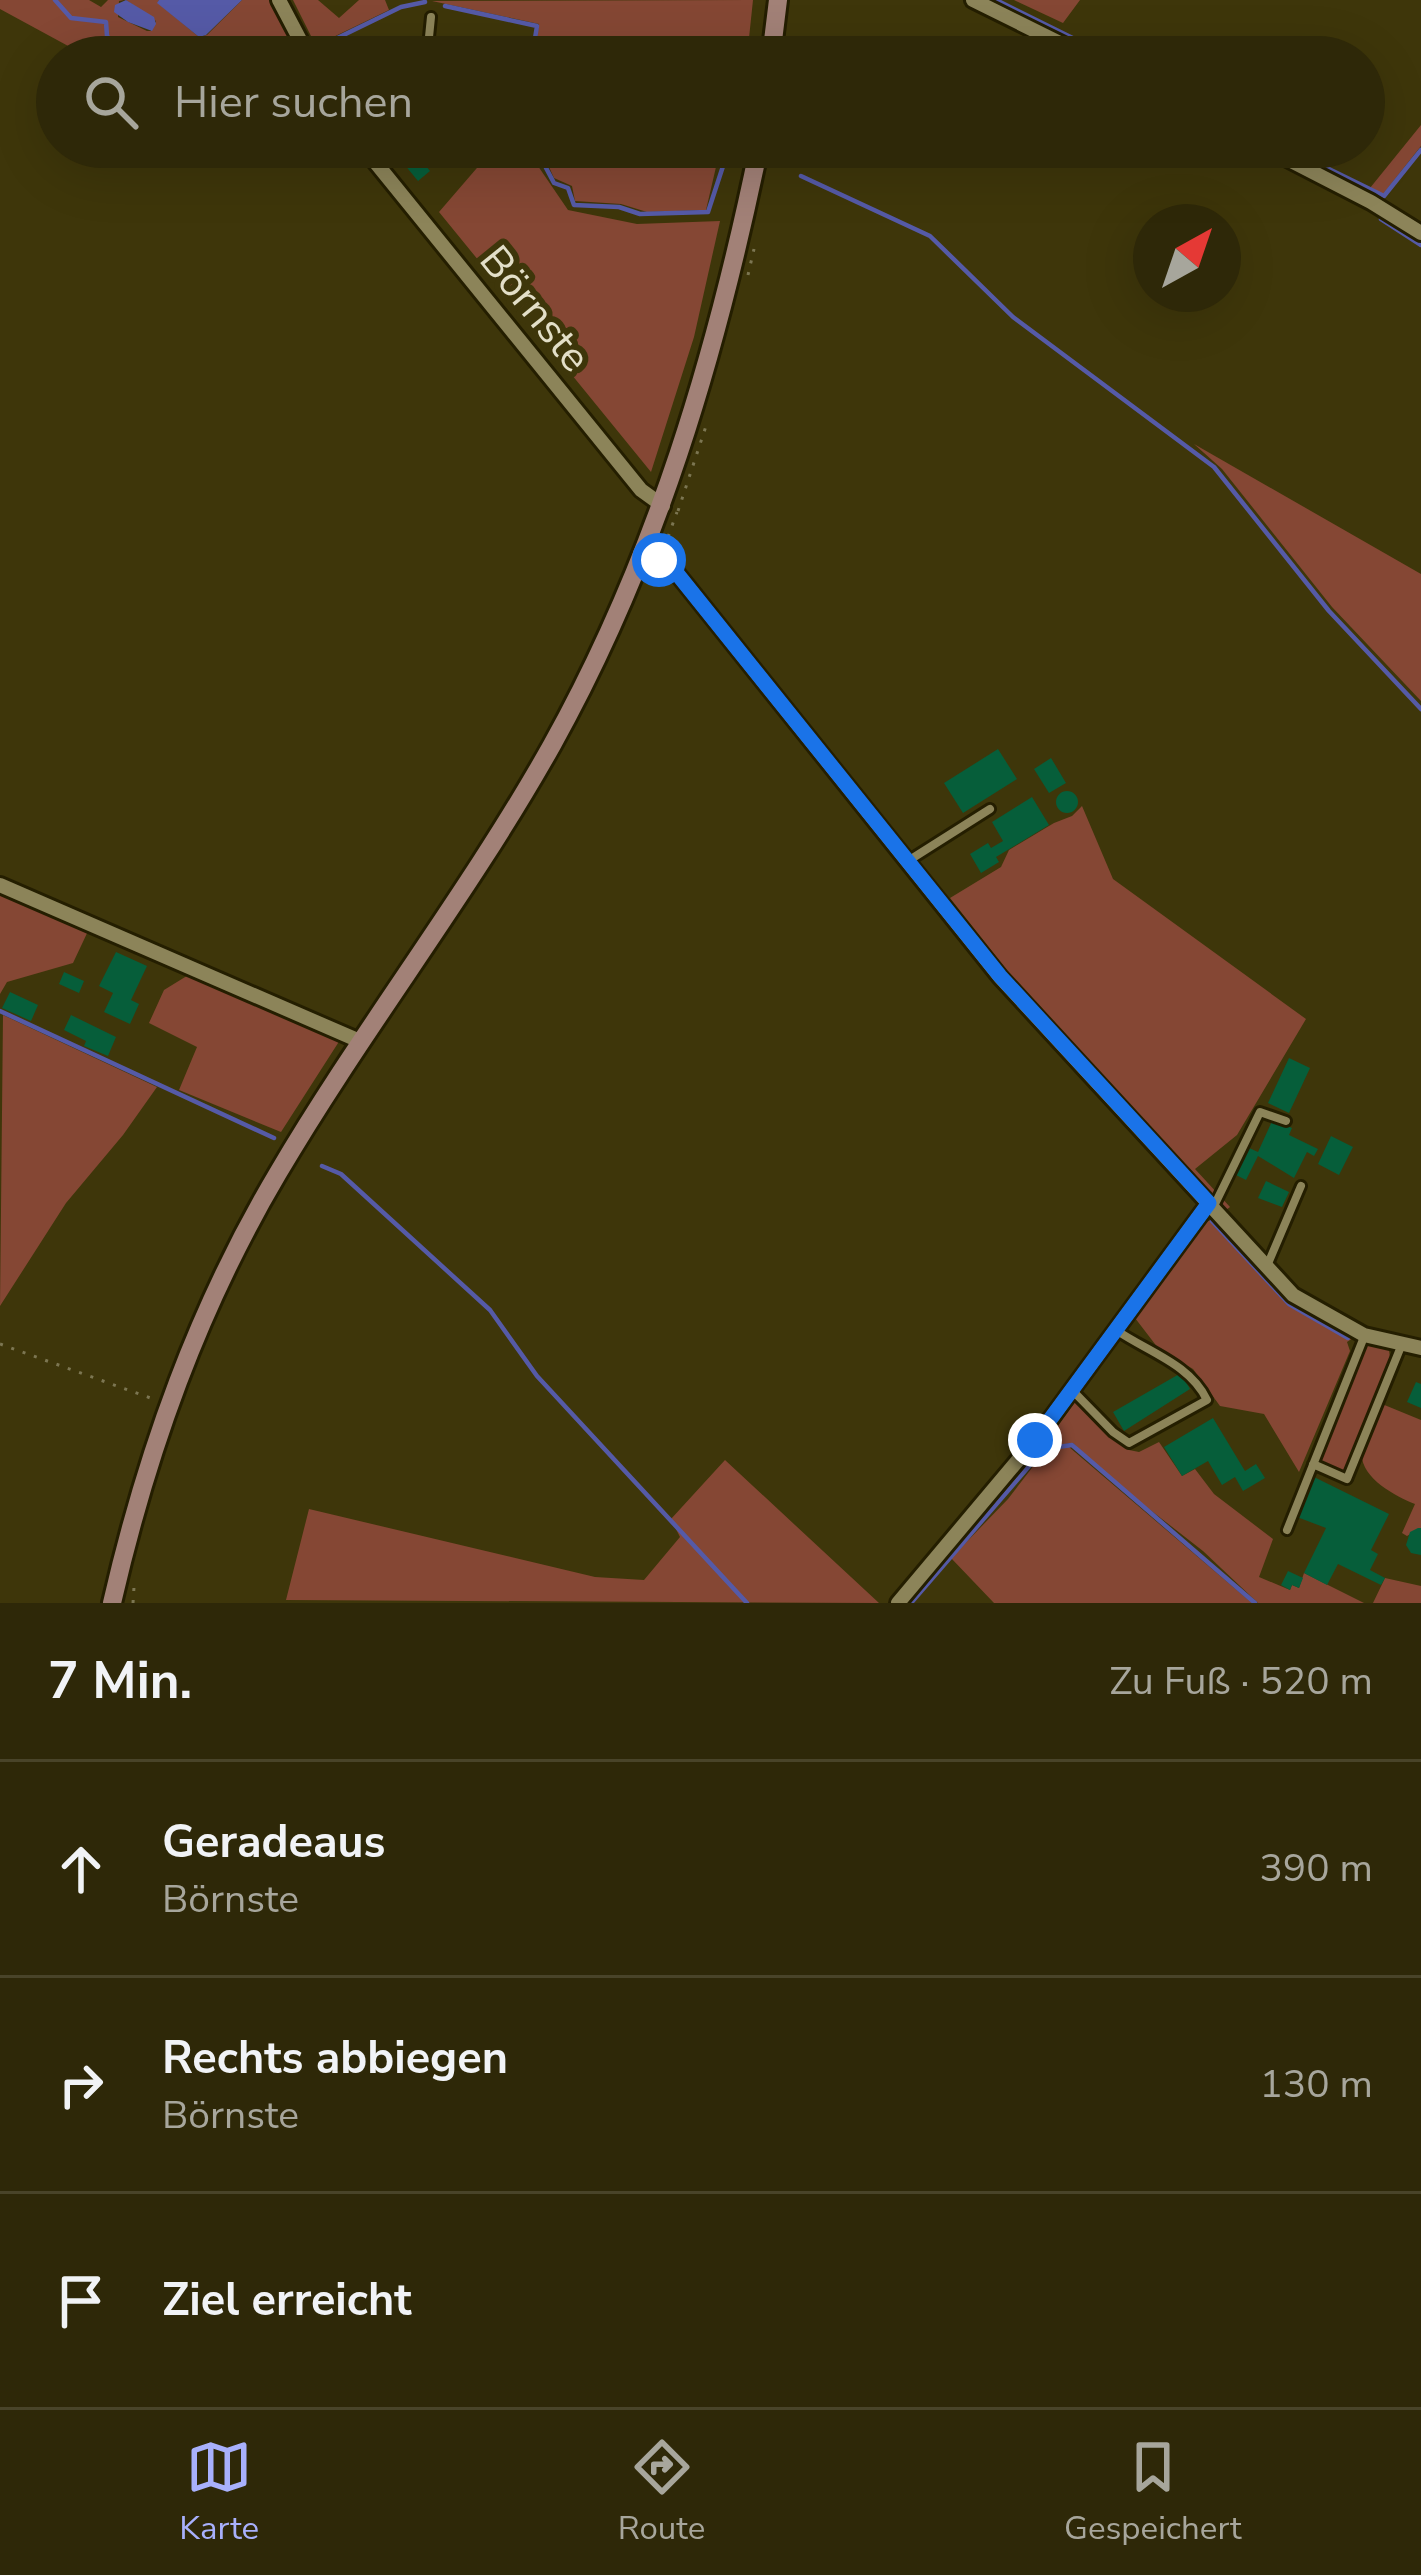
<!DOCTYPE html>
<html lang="de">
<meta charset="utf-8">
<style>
:root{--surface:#2e2808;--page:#3a3416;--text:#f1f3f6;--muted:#a7a69c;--line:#494429;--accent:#a8b0fc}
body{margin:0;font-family:"Nunito Sans",sans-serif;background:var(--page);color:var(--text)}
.compass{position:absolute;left:1133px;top:204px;width:108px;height:108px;border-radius:50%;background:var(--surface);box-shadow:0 12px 48px #0002;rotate:40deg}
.stop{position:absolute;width:36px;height:36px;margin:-27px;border:9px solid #1a73e8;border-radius:50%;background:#fff}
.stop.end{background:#1a73e8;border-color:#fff;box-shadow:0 3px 12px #0008}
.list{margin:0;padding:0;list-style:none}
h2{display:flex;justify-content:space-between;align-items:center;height:156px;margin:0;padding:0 48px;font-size:51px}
h2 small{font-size:39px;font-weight:400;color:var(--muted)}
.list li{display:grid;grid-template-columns:78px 1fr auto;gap:36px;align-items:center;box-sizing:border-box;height:216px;padding:0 48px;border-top:3px solid var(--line)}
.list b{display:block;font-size:45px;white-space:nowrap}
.list p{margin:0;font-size:39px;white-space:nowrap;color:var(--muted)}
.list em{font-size:39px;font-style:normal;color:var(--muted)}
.icon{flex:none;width:66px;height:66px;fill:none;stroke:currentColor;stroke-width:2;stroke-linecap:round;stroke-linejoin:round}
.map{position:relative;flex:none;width:1421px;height:1603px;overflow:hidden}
.search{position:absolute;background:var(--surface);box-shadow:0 12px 48px #0002;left:36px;right:36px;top:36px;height:132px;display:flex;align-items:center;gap:30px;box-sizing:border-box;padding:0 42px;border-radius:66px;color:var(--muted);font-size:45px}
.sheet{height:804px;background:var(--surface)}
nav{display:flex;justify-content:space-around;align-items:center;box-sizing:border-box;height:168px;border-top:3px solid var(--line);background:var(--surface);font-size:33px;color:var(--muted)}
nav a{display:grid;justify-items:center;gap:6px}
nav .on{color:var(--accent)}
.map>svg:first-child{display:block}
</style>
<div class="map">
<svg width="1421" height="1603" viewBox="0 0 1421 1603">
<rect width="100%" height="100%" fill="#3e360a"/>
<path fill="#854734" d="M 0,0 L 89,0 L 101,7 L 108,0 L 124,0 L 119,1 L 118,17 L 147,31 L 151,31 L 156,21 L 126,0 L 159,0 L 158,3 L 199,37 L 207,35 L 242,0 L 271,0 L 299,57 L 103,57 L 82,47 L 70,47 L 0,9 Z
M 293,0 L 318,0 L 339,18 L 359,0 L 385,0 L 389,10 L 321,43 L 314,42 Z
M 753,0 L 747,57 L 534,57 L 539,24 L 432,1 Z
M 1014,0 L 1080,0 L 1063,23 Z
M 1421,125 L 1421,146 L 1383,194 L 1370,188 Z
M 495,147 L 525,147 L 568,210 L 637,224 L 720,221 L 694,337 L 651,472 L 439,212 Z
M 540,147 L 732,147 L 716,167 L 706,210 L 647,212 L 621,204 L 575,201 L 572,186 L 554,178 Z
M 1194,444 L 1421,574 L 1421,701 L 1332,607 L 1222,469 Z
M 1082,806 L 1113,879 L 1306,1019 L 1237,1135 L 1195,1169 L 1230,1207 L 1226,1210 L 1020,987 L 950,898 L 1001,867 L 1009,850 L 1054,823 L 1072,816 Z
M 0,891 L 89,929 L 73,963 L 7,982 L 0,994 Z
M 190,974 L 340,1040 L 281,1132 L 179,1090 L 197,1047 L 149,1023 L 164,990 Z
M 3,1015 L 157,1087 L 123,1135 L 66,1203 L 0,1306 Z
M 1214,1220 L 1290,1301 L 1353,1338 L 1347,1342 L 1350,1351 L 1299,1472 L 1264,1414 L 1220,1406 L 1193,1369 L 1158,1348 L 1135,1318 L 1203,1222 Z
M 1368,1344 L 1389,1350 L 1390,1358 L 1343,1472 L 1319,1461 Z
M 1075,1402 L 1082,1403 L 1129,1450 L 1139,1452 L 1159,1442 L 1182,1476 L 1195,1469 L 1214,1494 L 1273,1539 L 1259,1577 L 1290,1590 L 1292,1585 L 1299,1588 L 1304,1573 L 1364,1603 L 1258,1603 L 1203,1551 L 1117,1484 L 1073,1443 L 1043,1447 Z
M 1382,1404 L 1421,1420 L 1421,1528 L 1407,1536 L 1402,1533 L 1415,1504 C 1395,1496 1358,1477 1362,1450 C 1365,1435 1376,1418 1382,1404 Z
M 1069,1447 L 1252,1603 L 994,1603 L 951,1558 L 1008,1499 L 1045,1451 Z
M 725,1460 L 879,1603 L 286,1600 L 309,1509 L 595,1577 L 644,1580 L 680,1537 L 671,1519 Z
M 1385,1578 L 1421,1586 L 1421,1603 L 1373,1603 Z"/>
<path fill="#555aa7" d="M 126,0 L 154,17 L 156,24 L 152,31 L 128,22 L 114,12 L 115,5 Z
M 159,0 L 242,0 L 206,35 L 199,37 L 157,3 Z"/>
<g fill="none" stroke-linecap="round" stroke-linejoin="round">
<path stroke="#555aa7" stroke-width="4.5" d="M 55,0 L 71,18 L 106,22 L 107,36 L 113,42 L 199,57
M 996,0 L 1111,57
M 445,6 L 537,26 L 532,57
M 321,46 L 401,7 L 425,2
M 234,57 L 237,44 C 255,39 271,38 288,43
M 535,147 L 554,183 L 568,188 L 574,205 L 619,207 L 640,214 L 708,212 L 727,154 L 738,149
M 1284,147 L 1384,196 L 1421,150
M 801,176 L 930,236 L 1013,317 L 1214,467 L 1329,611 L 1421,709
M 1381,219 L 1421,245
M 0,1011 L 274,1138
M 322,1166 L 341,1174 L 490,1310 L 537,1376 L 747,1603
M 1212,1221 L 1289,1304 L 1348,1338
M 911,1603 L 1044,1449 L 1072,1445 L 1255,1603"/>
</g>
<path fill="#065e3a" d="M 390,147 L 411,147 L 430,171 L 418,181 Z
M 445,147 L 487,147 L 492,151 L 477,168 L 458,151 L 455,155 Z
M 998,749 L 1017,779 L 963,813 L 944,783 Z
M 1051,758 L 1066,783 L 1049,793 L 1034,769 Z
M1056 802a11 11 0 1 1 22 0a11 11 0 1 1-22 0Z
M 1032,797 L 1049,825 L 996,857 L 999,862 L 981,873 L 970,854 L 988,843 L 991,848 L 1003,841 L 992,822 Z
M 116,952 L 147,966 L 131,1000 L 139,1004 L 130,1024 L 104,1012 L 113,993 L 99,986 Z
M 64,972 L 84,981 L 79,993 L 59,984 Z
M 10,992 L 38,1005 L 31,1021 L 2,1008 Z
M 71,1015 L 116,1037 L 108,1056 L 84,1046 L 86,1041 L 64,1030 Z
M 1289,1058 L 1310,1068 L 1289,1113 L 1268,1103 Z
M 1273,1119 L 1292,1128 L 1289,1135 L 1318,1149 L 1314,1156 L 1307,1152 L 1294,1178 L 1258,1156 L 1246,1180 L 1234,1174 L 1247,1147 L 1258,1152 Z
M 1331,1136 L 1353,1147 L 1339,1175 L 1318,1164 Z
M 1266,1181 L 1289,1192 L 1282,1207 L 1258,1198 Z
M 1181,1373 L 1190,1389 L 1124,1431 L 1113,1412 Z
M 1416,1382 L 1421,1384 L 1421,1408 L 1407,1402 Z
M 1213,1418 L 1245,1471 L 1256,1464 L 1265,1478 L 1243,1491 L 1235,1477 L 1222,1485 L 1208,1461 L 1182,1476 L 1164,1447 Z
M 1314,1477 L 1389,1514 L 1371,1550 L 1378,1554 L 1370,1570 L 1385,1578 L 1381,1585 L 1338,1564 L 1327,1585 L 1304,1573 L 1326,1528 L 1297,1517 Z
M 1418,1528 L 1421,1528 L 1421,1555 L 1411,1553 L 1406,1545 L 1410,1532 Z
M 1288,1571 L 1303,1578 L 1299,1588 L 1292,1585 L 1290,1590 L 1281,1585 Z"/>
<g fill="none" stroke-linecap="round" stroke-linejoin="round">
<g stroke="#241e00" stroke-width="14">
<path id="lane" d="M 427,57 L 431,17
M 908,861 L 990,809
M 1214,1206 L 1260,1112 L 1286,1121
M 1267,1266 L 1301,1186
M 1073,1391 L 1113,1432 L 1129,1443 L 1207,1400 C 1190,1364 1148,1352 1116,1330
M 1313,1464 L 1347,1479 L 1402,1344
M 1287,1530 L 1364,1337"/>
</g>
<g stroke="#241e00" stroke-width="20">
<path id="street" d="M 279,0 L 309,57
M 973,0 L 1088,57
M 363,147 L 641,490 L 663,506
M 1264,147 L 1371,202 L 1421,233
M 645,552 L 671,566 L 1000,977 L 1293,1295 L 1364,1335 L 1421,1348
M 0,885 L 362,1042
M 898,1603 L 1035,1440 L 1209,1203"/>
</g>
<g stroke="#241e00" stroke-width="24">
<path id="secondary" d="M 771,57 L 778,0
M 112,1603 C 147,1451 198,1308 278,1173 C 364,1027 469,893 552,745 C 656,558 716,356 759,147"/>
</g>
<path stroke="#7c7652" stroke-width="3" stroke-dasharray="3 9" stroke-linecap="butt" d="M 748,275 L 754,249
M 678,511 L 707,423
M 664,548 L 677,512
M 0,1344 L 156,1400
M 133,1603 L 134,1587"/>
<use href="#lane" stroke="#8c8459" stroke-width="8"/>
<use href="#street" stroke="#8c8459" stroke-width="14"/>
<use href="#secondary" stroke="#a28177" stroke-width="18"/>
</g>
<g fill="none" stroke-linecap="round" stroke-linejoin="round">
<path stroke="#1a73e8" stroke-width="15" d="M 659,560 L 671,566 L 1000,976 L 1209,1203 L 1035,1440"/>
</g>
<g text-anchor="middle" stroke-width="12" stroke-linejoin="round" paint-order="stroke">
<g font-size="42" fill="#e3dfc8" stroke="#3e360a">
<text transform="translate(536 308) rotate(51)" y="15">Börnste</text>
</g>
</g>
</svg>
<svg class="compass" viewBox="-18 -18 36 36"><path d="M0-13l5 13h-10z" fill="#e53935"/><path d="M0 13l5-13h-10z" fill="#a7a69c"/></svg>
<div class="stop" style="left:659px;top:560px"></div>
<div class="stop end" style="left:1035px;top:1440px"></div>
<div class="search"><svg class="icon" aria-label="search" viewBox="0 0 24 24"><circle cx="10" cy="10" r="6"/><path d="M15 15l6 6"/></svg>Hier suchen</div>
</div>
<section class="sheet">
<h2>7 Min.<small>Zu Fuß · 520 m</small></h2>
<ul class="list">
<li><svg class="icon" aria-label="ahead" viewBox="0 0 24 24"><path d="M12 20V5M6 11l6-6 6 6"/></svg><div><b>Geradeaus</b><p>Börnste</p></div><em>390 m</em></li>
<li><svg class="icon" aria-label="right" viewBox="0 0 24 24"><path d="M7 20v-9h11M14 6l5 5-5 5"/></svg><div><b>Rechts abbiegen</b><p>Börnste</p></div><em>130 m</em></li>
<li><svg class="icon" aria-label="arrive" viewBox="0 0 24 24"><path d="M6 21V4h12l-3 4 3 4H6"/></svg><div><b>Ziel erreicht</b></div></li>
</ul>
</section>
<nav>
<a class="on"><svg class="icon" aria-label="map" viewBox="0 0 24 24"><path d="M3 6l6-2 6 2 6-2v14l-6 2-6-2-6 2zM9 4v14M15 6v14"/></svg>Karte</a>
<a><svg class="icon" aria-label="directions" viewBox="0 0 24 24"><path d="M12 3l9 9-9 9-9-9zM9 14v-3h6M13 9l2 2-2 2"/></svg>Route</a>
<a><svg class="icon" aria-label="saved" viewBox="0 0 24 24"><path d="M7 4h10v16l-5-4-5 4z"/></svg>Gespeichert</a>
</nav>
